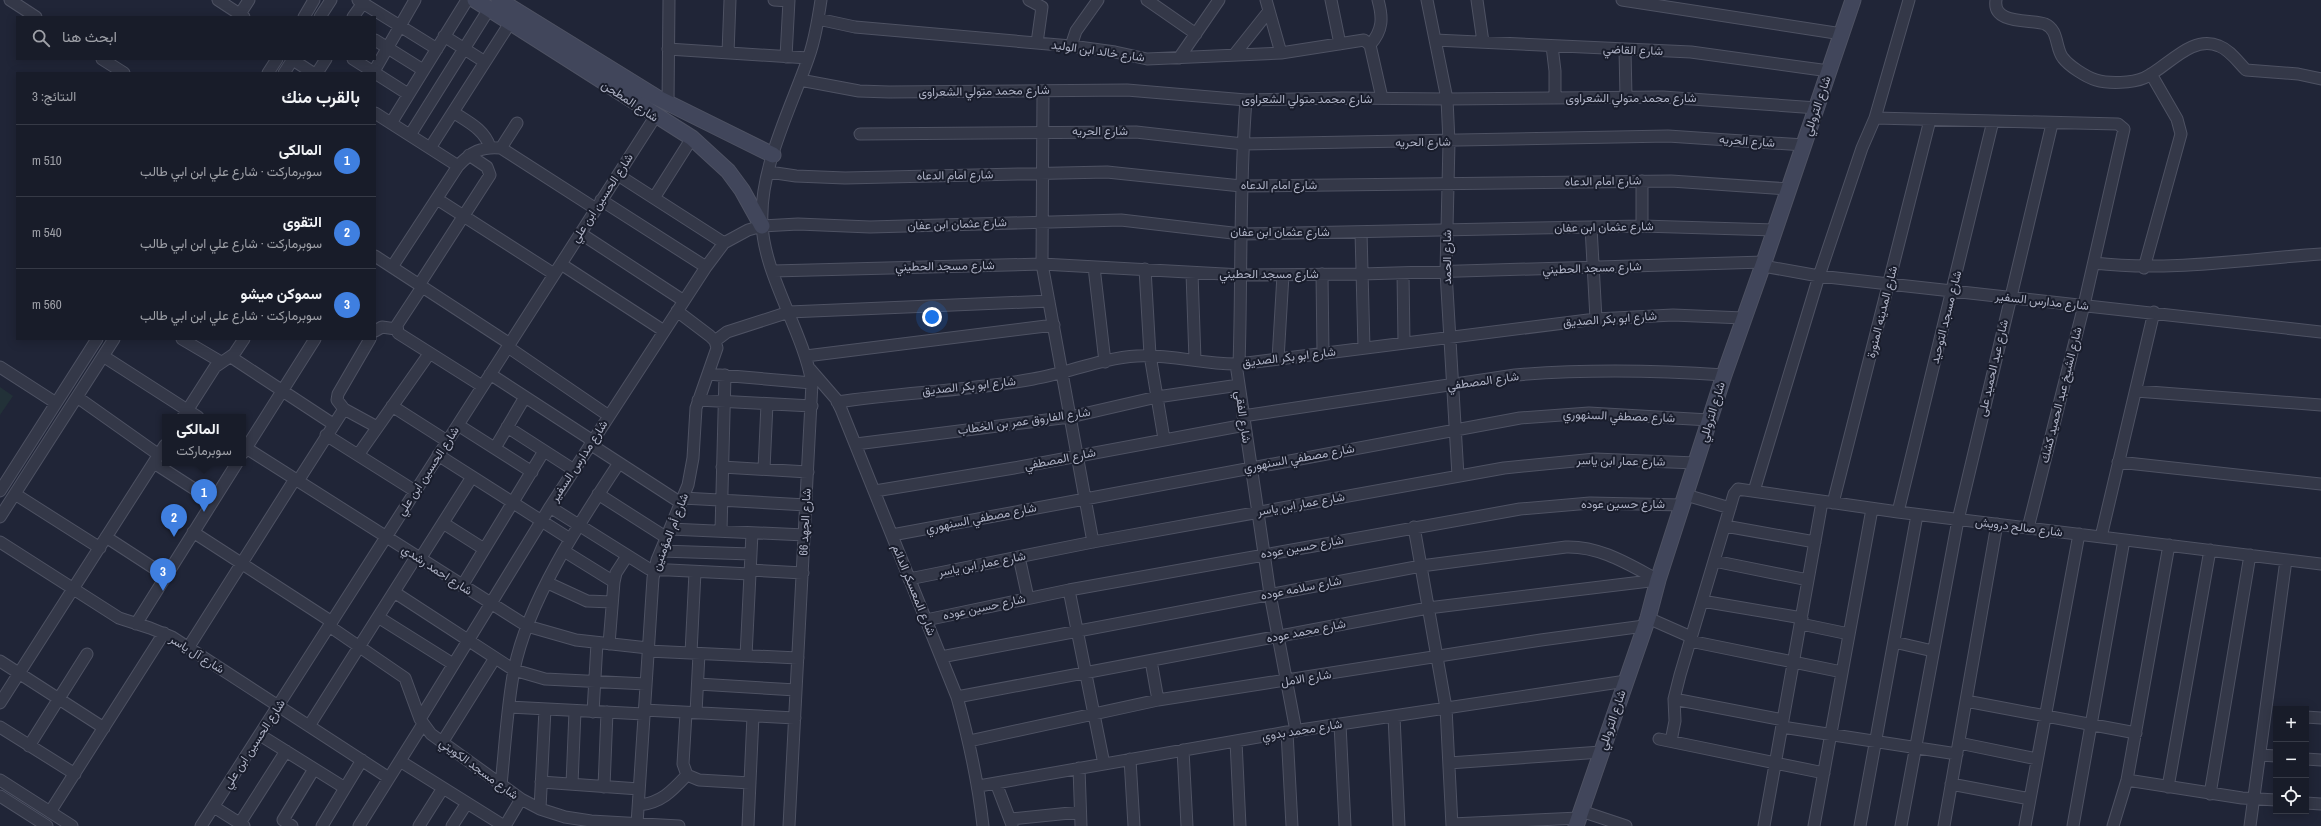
<!DOCTYPE html>
<html lang="ar">
<meta charset="utf-8">
<style>
:root{--surface:#181c29;--page:#212531;--text:#f1f3f6;--muted:#9fa1a8;--line:#363a46;--accent:#8095f8}
body{margin:0;font-family:"Archivo Narrow",Vazirmatn,sans-serif;background:var(--page);color:var(--text);direction:rtl}
.controls{position:absolute;right:12px;bottom:12px;display:grid;overflow:hidden;border-radius:0px;box-shadow:0 2px 10px #0003}
.controls button{width:36px;height:36px;display:grid;place-items:center;padding:0;border:0;border-bottom:1px solid var(--line);background:var(--surface);color:var(--text);font:20px sans-serif}
.you{position:absolute;left:932px;top:317px;width:14px;height:14px;margin:-10px;border:3px solid #fff;border-radius:50%;background:#1a73e8;box-shadow:0 0 0 6px #1a73e833}
.badge{display:grid;place-items:center;width:26px;height:26px;border-radius:50%;background:var(--accent);color:#fff;font-size:13px;font-weight:700}
.pin{position:absolute;translate:-50% -33px;filter:drop-shadow(0 1px 2px #0008)}
.pin::after{content:'';position:absolute;top:21px;width:14px;height:12px;background:inherit;clip-path:polygon(0 0,100% 0,50% 100%)}
.popup{position:absolute;left:162px;top:414px;width:84px;height:52px;box-sizing:border-box;display:grid;place-content:center;border-radius:0px;background:var(--surface);filter:drop-shadow(0 1px 3px #0005);font-size:13px;white-space:nowrap;color:var(--muted)}
.popup b{font-size:15px;color:var(--text)}
.popup::after{content:'';position:absolute;left:50%;top:100%;margin-left:-8px;border:8px solid transparent;border-top-color:var(--surface)}
.list{margin:0;padding:0;list-style:none}
h2{display:flex;justify-content:space-between;align-items:center;height:52px;margin:0;padding:0 16px;font-size:17px}
h2 small{font-size:13px;font-weight:400;color:var(--muted)}
.list li{display:grid;grid-template-columns:26px 1fr auto;gap:12px;align-items:center;box-sizing:border-box;height:72px;padding:0 16px;border-top:1px solid var(--line)}
.list b{display:block;font-size:15px;white-space:nowrap}
.list p{margin:0;font-size:13px;white-space:nowrap;color:var(--muted)}
.list em{font-size:13px;font-style:normal;color:var(--muted)}
.icon{flex:none;width:22px;height:22px;fill:none;stroke:currentColor;stroke-width:2;stroke-linecap:round;stroke-linejoin:round}
.map{position:relative;flex:none;width:2321px;height:826px;overflow:hidden;direction:ltr}
.search{position:absolute;background:var(--surface);box-shadow:0 2px 10px #0003;left:16px;top:16px;width:360px;height:44px;display:flex;align-items:center;gap:10px;box-sizing:border-box;padding:0 14px;border-radius:0px;color:var(--muted);font-size:15px}
.panel{position:absolute;background:var(--surface);box-shadow:0 2px 10px #0003;left:16px;top:72px;width:360px;height:268px;border-radius:0px;direction:rtl}
.map>svg:first-child{display:block}
</style>
<div class="map">
<svg width="2321" height="826" viewBox="0 0 2321 826">
<rect width="100%" height="100%" fill="#202537"/>
<path fill="#223138" d="M 0,387 L 13,396 L 0,415 Z"/>
<g fill="none" stroke-linecap="round" stroke-linejoin="round">
<g stroke="#4e5263" stroke-width="13">
<path id="street" d="M 10,0 L 36,17
M 218,0 L 244,17
M 358,0 L 437,49
M 774,0 L 789,1
M 1029,0 L 1042,7 L 1037,43
M 1147,0 L 1196,34
M 1266,0 L 1281,53
M 1331,0 L 1340,44
M 1427,0 L 1447,99 L 1449,142 L 1446,272 L 1458,476
M 1477,0 L 1483,42
M 1622,0 L 1842,34
M 1996,0 C 1992,25 2031,19 2045,24 C 2059,30 2055,48 2063,58 C 2069,66 2086,77 2096,80 C 2109,84 2132,83 2144,78 C 2167,68 2191,34 2219,46 C 2230,50 2238,62 2246,70 L 2298,74 L 2321,79
M 240,14 L 249,0
M 304,17 L 314,0
M 320,17 L 331,0
M 353,17 L 363,3
M 818,19 L 855,27 L 1071,46 L 1115,52 L 1147,59 L 1281,53 L 1364,40 L 1370,45 L 1382,98
M 444,36 L 485,62
M 375,40 L 423,70
M 1435,40 L 1691,52 L 1829,71
M 1370,45 C 1383,30 1383,18 1378,0
M 1071,46 L 1076,31 L 1098,0
M 1552,46 L 1555,71 L 1555,98
M 668,49 L 808,58
M 1625,50 L 1626,97
M 728,53 L 730,0
M 1234,55 L 1269,11
M 786,57 L 789,0
M 1179,58 L 1219,0
M 102,59 L 124,73
M 353,59 L 375,73
M 293,60 L 313,73
M 268,73 L 277,59
M 284,73 L 293,59
M 317,73 L 326,59
M 373,73 L 415,0
M 375,73 L 408,94
M 800,80 L 859,91 L 889,92 L 1127,90 L 1246,100 L 1342,98 L 1447,99 L 1663,97 L 1817,108
M 1043,91 L 1042,264 L 1093,542
M 668,104 L 669,0
M 453,112 C 468,122 484,129 490,147
M 375,113 L 458,166
M 1875,118 L 2118,124 L 2124,129 L 2084,305 L 2028,528
M 391,123 L 467,0
M 860,134 L 1136,132 L 1243,144 L 1668,136 L 1804,145
M 410,135 L 489,9
M 430,148 L 510,23
M 501,148 L 517,123
M 769,172 L 796,176 L 845,178 L 1107,172 L 1241,186 L 1671,181 L 1789,189
M 618,175 L 724,243
M 1642,181 L 1642,226
M 654,198 L 692,138
M 437,199 L 554,274
M 601,200 L 706,267
M 1591,227 L 1596,319
M 1361,232 L 1364,348
M 580,233 L 684,301
M 375,256 L 510,344
M 2094,263 C 2170,272 2245,259 2321,254
M 561,264 L 664,331
M 1763,266 L 1819,276 L 1889,284 L 2321,332
M 392,267 L 458,166 C 471,152 482,146 501,148 L 596,209
M 1094,267 L 1105,362
M 2144,268 L 2181,134 L 2177,119 L 2151,74
M 1145,269 L 1150,355 L 1164,439
M 773,271 L 1042,264 L 1242,275 L 1362,274 L 1764,262
M 1192,273 L 1195,360
M 1403,273 L 1404,343
M 1322,274 L 1323,353
M 419,285 L 490,175 L 487,167 L 469,155
M 422,287 L 397,325 L 398,333 L 482,386
M 375,331 L 382,327 L 396,329
M 182,339 L 221,362
M 370,339 L 338,394 L 337,400 L 344,409 L 377,427
M 715,341 L 727,332 L 789,312 L 1049,301
M 508,347 L 609,416
M 103,356 L 198,417
M 806,356 L 1054,325
M 231,357 L 333,424
M 1278,359 L 1283,275
M 1236,364 L 1270,594 L 1296,731
M 1239,364 C 1242,276 1239,188 1246,100
M 0,367 L 56,403
M 810,369 L 836,399 L 841,409 L 957,697 C 969,740 978,782 983,826
M 490,374 L 593,441
M 708,374 L 812,383
M 2136,391 L 2321,405
M 77,397 L 159,455
M 698,400 L 812,406
M 837,402 C 902,392 969,391 1033,379 C 1068,373 1102,358 1137,356 C 1171,354 1205,365 1239,364 L 1596,319 L 1673,315 L 1743,318
M 392,406 L 447,441
M 1243,416 L 1515,375 C 1586,369 1653,370 1724,375
M 183,417 L 215,367 L 234,354 L 244,339
M 458,425 L 532,472
M 507,427 L 574,470
M 326,435 L 415,491
M 590,444 L 681,503
M 856,444 L 1070,417 L 1157,397 L 1239,385
M 243,446 L 527,626 L 576,640 L 648,648
M 495,448 L 525,397
M 243,453 L 315,339
M 358,455 L 429,354
M 438,455 L 570,539
M 2118,462 L 2321,484
M 154,463 L 213,501
M 722,467 L 808,472
M 764,469 L 767,404
M 298,481 L 344,409
M 0,491 L 97,339
M 875,491 L 1014,468 L 1245,425
M 1754,491 L 1819,276 L 1862,148 L 1875,118 L 1909,0
M 15,494 L 100,548
M 598,494 L 667,538
M 1686,495 L 1730,508
M 683,498 L 806,505
M 1833,503 L 1930,120
M 550,507 L 649,569 L 750,574
M 1898,512 L 1993,121
M 0,517 L 114,339
M 443,523 L 484,549
M 1725,526 L 1815,542
M 1414,527 L 1446,708 L 1452,826
M 670,529 L 805,535
M 721,531 L 725,375
M 193,532 L 332,622
M 892,535 L 1520,418 L 1589,413 L 1709,420
M 106,537 L 166,576
M 2101,537 L 2154,312
M 0,542 L 119,618 L 150,628 L 172,637 L 389,778
M 564,551 L 614,582
M 661,551 L 751,554
M 1019,557 L 1028,598
M 420,559 L 472,477
M 1714,561 L 1808,580
M 750,570 L 803,573
M 909,579 L 1093,542 L 1504,468 L 1595,459 L 1696,463
M 548,583 L 587,601 L 612,602
M 462,586 L 544,451
M 1069,590 L 1104,764
M 394,592 L 514,670 L 545,679 L 646,684
M 1702,601 L 1802,618
M 378,617 L 453,664
M 1648,618 L 1691,637
M 926,620 L 1069,590 L 1520,509 L 1590,503 L 1683,505
M 136,624 L 237,463
M 1801,624 L 1849,634
M 329,626 L 405,678 L 420,719 L 431,734 L 521,799 L 540,809 L 565,817 L 591,821 L 679,826
M 1690,641 L 1842,672
M 1894,642 L 1933,651
M 609,644 L 614,582 L 616,573 L 627,556
M 188,648 L 295,479
M 648,651 L 798,658
M 691,653 L 695,572
M 746,656 L 752,533
M 941,657 L 1421,566 L 1566,547 C 1600,546 1628,564 1658,580
M 0,661 L 104,728
M 1151,661 L 1158,700
M 698,684 L 796,690
M 957,697 L 1428,608 L 1658,580
M 1674,699 L 1783,720
M 1966,701 L 2136,733
M 0,703 L 165,445
M 509,707 L 644,714
M 644,710 L 795,718
M 593,712 L 597,643
M 686,713 L 683,764 L 687,775 L 699,780 L 750,783
M 696,713 L 699,654
M 1394,716 L 1399,826
M 2306,717 L 2321,718
M 420,719 L 550,507 L 706,267 L 724,243 L 748,230 L 762,226 L 798,224 L 870,227 L 1121,220 L 1241,234 L 1642,226 L 1775,230
M 1340,724 L 1345,826
M 309,726 L 416,557
M 0,727 L 75,774
M 1782,727 L 1957,754
M 1287,732 L 1292,826
M 260,735 L 345,788
M 1659,739 L 1824,773
M 443,741 L 495,658
M 969,741 L 1158,700 L 1541,640 L 1644,626
M 1236,741 L 1240,826
M 1671,741 L 1675,721 L 1674,699 L 1680,675 L 1734,494 L 1738,489 L 1898,512 L 2321,564
M 1959,743 L 2037,759
M 29,746 L 87,654
M 1183,750 L 1187,826
M 2260,755 L 2276,756
M 1130,759 L 1134,826
M 2306,759 L 2321,760
M 400,761 L 504,826
M 1449,763 L 1601,752
M 1079,768 L 1081,826
M 0,780 L 72,826
M 2127,780 L 2242,798 L 2276,800
M 541,782 L 639,789
M 996,783 L 1012,825
M 572,784 L 575,711
M 1951,784 L 2030,799
M 501,785 C 505,747 507,707 514,670 C 528,600 580,522 619,463
M 979,786 L 1287,732 L 1626,681
M 604,787 L 607,712
M 2168,787 L 2210,550
M 2210,794 L 2250,555
M 0,796 L 47,826
M 2306,803 L 2321,804
M 639,805 C 661,803 672,791 687,775
M 214,807 L 244,826
M 540,809 L 545,709
M 1581,811 L 1626,826
M 50,812 L 164,633
M 1011,819 L 1080,812
M 240,823 L 286,751
M 637,824 L 653,578 L 657,560 L 688,485 L 693,458 L 696,408 L 717,348 L 715,341 L 710,336 L 677,311
M 1452,824 L 1579,818
M 201,826 L 655,117
M 292,826 L 283,820 L 314,769
M 322,826 L 362,760
M 359,826 L 423,724
M 419,826 L 443,788
M 452,826 L 467,803
M 505,826 L 521,799
M 748,826 L 753,716
M 789,826 L 812,383 C 803,331 764,275 762,224 C 759,170 790,110 808,59 C 815,40 818,20 821,0
M 1764,826 L 1822,502
M 1814,826 L 1872,509
M 1860,826 L 1917,515
M 1901,826 L 1958,520 L 2052,124
M 1944,826 L 1997,524
M 2025,826 L 2079,534
M 2073,826 L 2124,540
M 2113,826 L 2127,780 L 2169,545
M 2250,826 L 2286,560"/>
</g>
<g stroke="#4e5263" stroke-width="17">
<path id="secondary" d="M 475,0 L 692,138 L 728,171 L 742,190 L 762,226
M 499,0 L 656,97 L 773,155
M 1576,826 L 1648,618 L 1658,580 L 1724,375 L 1764,262 L 1853,0"/>
</g>
<use href="#street" stroke="#343848" stroke-width="11"/>
<use href="#secondary" stroke="#41465b" stroke-width="15"/>
</g>
<g text-anchor="middle" stroke-width="4" stroke-linejoin="round" paint-order="stroke">
<g font-size="12" fill="#aeb2c5" stroke="#191d2c">
<text transform="translate(1633 50) rotate(2)" y="4">شارع القاضي</text>
<text transform="translate(1098 51) rotate(8)" y="4">شارع خالد ابن الوليد</text>
<text transform="translate(984 91) rotate(-1)" y="4">شارع محمد متولي الشعراوى</text>
<text x="1631" y="102">شارع محمد متولي الشعراوى</text>
<text x="1307" y="103">شارع محمد متولي الشعراوى</text>
<text transform="translate(630 101) rotate(33)" y="4">شارع المطحن</text>
<text transform="translate(1817 106) rotate(-71)" y="4">شارع التروللي</text>
<text x="1100" y="135">شارع الحريه</text>
<text transform="translate(1747 141) rotate(4)" y="4">شارع الحريه</text>
<text transform="translate(1423 142) rotate(-1)" y="4">شارع الحريه</text>
<text transform="translate(955 175) rotate(-1)" y="4">شارع امام الدعاه</text>
<text transform="translate(1603 181) rotate(-1)" y="4">شارع امام الدعاه</text>
<text x="1279" y="189">شارع امام الدعاه</text>
<text transform="translate(602 198) rotate(-57)" y="4">شارع الحسين ابن علي</text>
<text transform="translate(957 224) rotate(-2)" y="4">شارع عثمان ابن عفان</text>
<text transform="translate(1604 227) rotate(-1)" y="4">شارع عثمان ابن عفان</text>
<text x="1280" y="236">شارع عثمان ابن عفان</text>
<text transform="translate(1447 257) rotate(-90)" y="4">شارع الحمد</text>
<text transform="translate(945 266) rotate(-1)" y="4">شارع مسجد الحطيني</text>
<text transform="translate(1592 268) rotate(-2)" y="4">شارع مسجد الحطيني</text>
<text x="1269" y="278">شارع مسجد الحطيني</text>
<text transform="translate(2042 301) rotate(6)" y="4">شارع مدارس السفير</text>
<text transform="translate(1882 312) rotate(-76)" y="4">شارع المدينه المنورة</text>
<text transform="translate(1946 317) rotate(-76)" y="4">شارع مسجد التوحيد</text>
<text transform="translate(1610 319) rotate(-4)" y="4">شارع ابو بكر الصديق</text>
<text transform="translate(1289 357) rotate(-7)" y="4">شارع ابو بكر الصديق</text>
<text transform="translate(1993 368) rotate(-77)" y="4">شارع عبد الحميد على</text>
<text transform="translate(1483 381) rotate(-8)" y="4">شارع المصطفي</text>
<text transform="translate(969 386) rotate(-6)" y="4">شارع ابو بكر الصديق</text>
<text transform="translate(2061 395) rotate(-76)" y="4">شارع الشيخ عبد الحميد كشك</text>
<text transform="translate(1712 412) rotate(-73)" y="4">شارع التروللي</text>
<text transform="translate(1619 416) rotate(2)" y="4">شارع مصطفي السنهوري</text>
<text transform="translate(1243 417) rotate(82)" y="4">شارع الفقي</text>
<text transform="translate(1024 421) rotate(-8)" y="4">شارع الفاروق عمر بن الخطاب</text>
<text transform="translate(1299 458) rotate(-10)" y="4">شارع مصطفي السنهوري</text>
<text transform="translate(1060 459) rotate(-11)" y="4">شارع المصطفي</text>
<text transform="translate(579 461) rotate(-57)" y="4">شارع مدارس السفير</text>
<text transform="translate(1621 461) rotate(1)" y="4">شارع عمار ابن ياسر</text>
<text transform="translate(428 471) rotate(-57)" y="4">شارع الحسين ابن علي</text>
<text transform="translate(1301 504) rotate(-10)" y="4">شارع عمار ابن ياسر</text>
<text x="1623" y="508">شارع حسين عوده</text>
<text transform="translate(981 518) rotate(-11)" y="4">شارع مصطفي السنهوري</text>
<text transform="translate(805 522) rotate(-87)" y="4">شارع الجهد 66</text>
<text transform="translate(2019 527) rotate(7)" y="4">شارع صالح درويش</text>
<text transform="translate(670 532) rotate(-69)" y="4">شارع أم المؤمنين</text>
<text transform="translate(1302 547) rotate(-10)" y="4">شارع حسين عوده</text>
<text transform="translate(982 564) rotate(-11)" y="4">شارع عمار ابن ياسر</text>
<text transform="translate(437 570) rotate(33)" y="4">شارع احمد رشدي</text>
<text transform="translate(1301 588) rotate(-11)" y="4">شارع سلامه عوده</text>
<text transform="translate(914 590) rotate(68)" y="4">شارع المعسكر الدائم</text>
<text transform="translate(984 607) rotate(-12)" y="4">شارع حسين عوده</text>
<text transform="translate(1306 631) rotate(-11)" y="4">شارع محمد عوده</text>
<text transform="translate(197 654) rotate(32)" y="4">شارع آل ياسر</text>
<text transform="translate(1306 678) rotate(-9)" y="4">شارع الامل</text>
<text transform="translate(1612 720) rotate(-71)" y="4">شارع التروللي</text>
<text transform="translate(1302 730) rotate(-9)" y="4">شارع محمد بدوي</text>
<text transform="translate(254 744) rotate(-57)" y="4">شارع الحسين ابن علي</text>
<text transform="translate(479 769) rotate(36)" y="4">شارع مسجد الكويتي</text>
</g>
</g>
</svg>
<div class="controls">
<button>+</button>
<button>−</button>
<button><svg class="icon" aria-label="locate" viewBox="0 0 24 24"><circle cx="12" cy="12" r="6"/><path d="M12 2v4M12 18v4M2 12h4M18 12h4"/></svg></button>
</div>
<div class="you"></div>
<div class="pin badge" style="left:204px;top:512px;background:#3f7fe0">1</div>
<div class="popup"><b>المالكى</b>سوبرماركت</div>
<div class="pin badge" style="left:174px;top:537px;background:#3f7fe0">2</div>
<div class="pin badge" style="left:163px;top:591px;background:#3f7fe0">3</div>
<div class="search"><svg class="icon" aria-label="search" viewBox="0 0 24 24"><circle cx="10" cy="10" r="6"/><path d="M15 15l6 6"/></svg>ابحث هنا</div>
<section class="panel">
<h2>بالقرب منك<small>النتائج: 3</small></h2>
<ul class="list">
<li><span class="badge" style="background:#3f7fe0">1</span><div><b>المالكى</b><p>سوبرماركت · شارع علي ابن ابي طالب</p></div><em>510 m</em></li>
<li><span class="badge" style="background:#3f7fe0">2</span><div><b>التقوى</b><p>سوبرماركت · شارع علي ابن ابي طالب</p></div><em>540 m</em></li>
<li><span class="badge" style="background:#3f7fe0">3</span><div><b>سموكن ميشو</b><p>سوبرماركت · شارع علي ابن ابي طالب</p></div><em>560 m</em></li>
</ul>
</section>
</div>
